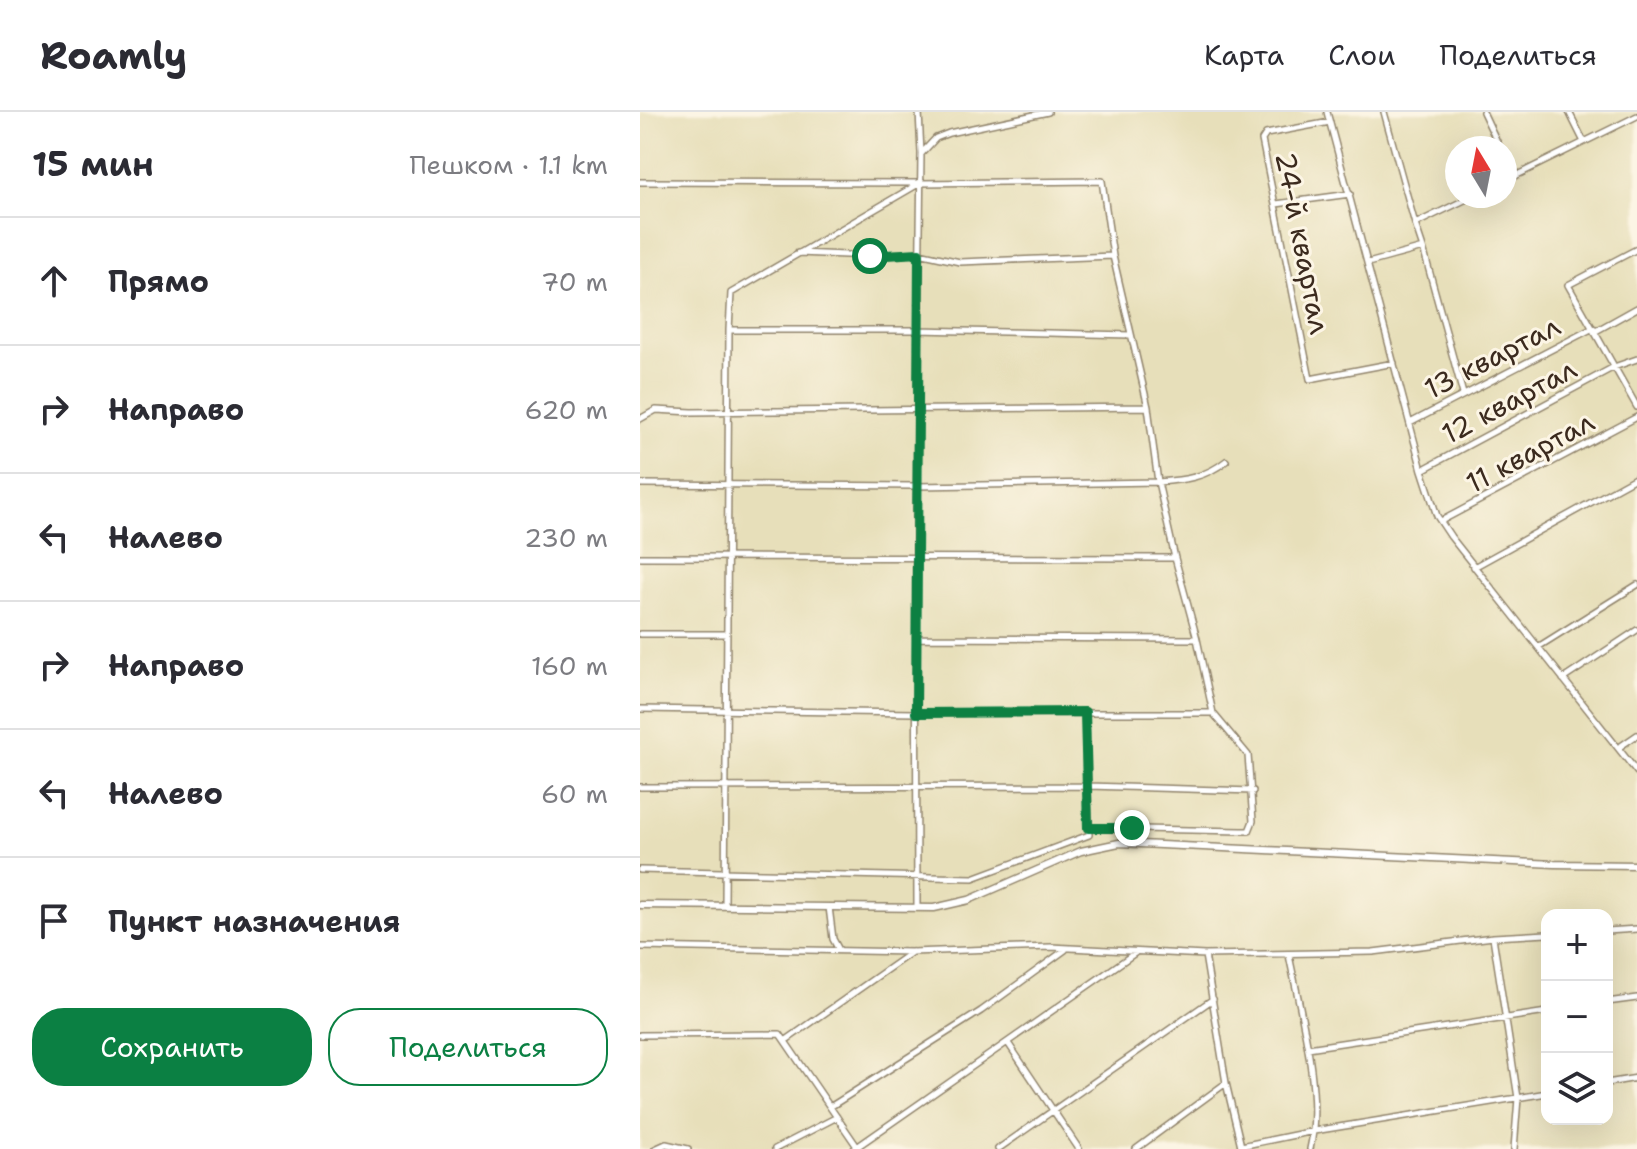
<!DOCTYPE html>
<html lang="ru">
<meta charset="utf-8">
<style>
:root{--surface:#fff;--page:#f2f2f3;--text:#2b2b33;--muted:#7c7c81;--line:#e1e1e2;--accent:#0b8043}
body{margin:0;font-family:"Shantell Sans",sans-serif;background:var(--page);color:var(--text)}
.controls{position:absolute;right:24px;bottom:24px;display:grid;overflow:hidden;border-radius:16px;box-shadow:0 8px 32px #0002}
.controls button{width:72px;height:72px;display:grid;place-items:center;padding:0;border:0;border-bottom:2px solid var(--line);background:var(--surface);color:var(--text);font:40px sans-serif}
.compass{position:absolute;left:805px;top:24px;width:72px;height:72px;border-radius:50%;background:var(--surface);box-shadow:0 8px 32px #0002;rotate:350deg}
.stop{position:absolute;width:24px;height:24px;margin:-18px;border:6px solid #0b8043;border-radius:50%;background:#fff}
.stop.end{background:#0b8043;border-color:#fff;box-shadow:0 2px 8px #0008}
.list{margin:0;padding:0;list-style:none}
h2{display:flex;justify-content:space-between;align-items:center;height:104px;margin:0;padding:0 32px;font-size:34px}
h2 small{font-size:26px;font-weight:400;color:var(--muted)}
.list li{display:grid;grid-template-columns:52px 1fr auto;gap:24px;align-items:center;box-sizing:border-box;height:128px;padding:0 32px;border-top:2px solid var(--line)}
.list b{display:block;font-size:30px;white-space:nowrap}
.list em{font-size:26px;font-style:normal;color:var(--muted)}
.actions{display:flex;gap:16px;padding:24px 32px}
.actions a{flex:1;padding:18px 0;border:2px solid var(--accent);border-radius:32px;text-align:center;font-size:28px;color:var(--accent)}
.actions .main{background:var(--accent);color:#fff}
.icon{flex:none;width:44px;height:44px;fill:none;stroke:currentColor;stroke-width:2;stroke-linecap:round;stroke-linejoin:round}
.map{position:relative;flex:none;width:997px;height:1037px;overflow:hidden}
header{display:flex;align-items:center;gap:48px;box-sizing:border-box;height:112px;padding:0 40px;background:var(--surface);border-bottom:2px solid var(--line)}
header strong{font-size:38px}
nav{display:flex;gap:44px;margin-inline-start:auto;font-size:28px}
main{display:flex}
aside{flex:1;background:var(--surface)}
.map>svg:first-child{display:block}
</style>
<header>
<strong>Roamly</strong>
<nav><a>Карта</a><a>Слои</a><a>Поделиться</a></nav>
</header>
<main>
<aside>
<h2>15 мин<small>Пешком · 1.1 km</small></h2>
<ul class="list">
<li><svg class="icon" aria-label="ahead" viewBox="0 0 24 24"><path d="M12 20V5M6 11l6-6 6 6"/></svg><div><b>Прямо</b></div><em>70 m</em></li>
<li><svg class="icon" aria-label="right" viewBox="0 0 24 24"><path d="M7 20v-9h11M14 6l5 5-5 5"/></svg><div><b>Направо</b></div><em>620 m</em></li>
<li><svg class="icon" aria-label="left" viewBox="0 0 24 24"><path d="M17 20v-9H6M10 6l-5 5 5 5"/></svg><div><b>Налево</b></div><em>230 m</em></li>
<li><svg class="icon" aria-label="right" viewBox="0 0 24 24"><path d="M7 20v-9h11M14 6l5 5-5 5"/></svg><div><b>Направо</b></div><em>160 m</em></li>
<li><svg class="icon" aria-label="left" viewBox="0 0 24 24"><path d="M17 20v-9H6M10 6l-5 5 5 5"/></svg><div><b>Налево</b></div><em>60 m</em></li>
<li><svg class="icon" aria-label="arrive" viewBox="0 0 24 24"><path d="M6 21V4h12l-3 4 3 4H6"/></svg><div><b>Пункт назначения</b></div></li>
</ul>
<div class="actions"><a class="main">Сохранить</a><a>Поделиться</a></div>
</aside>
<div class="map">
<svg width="997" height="1037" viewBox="0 0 997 1037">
<rect width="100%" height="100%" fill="#fcf5e5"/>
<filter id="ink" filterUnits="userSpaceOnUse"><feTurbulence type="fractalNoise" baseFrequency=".0125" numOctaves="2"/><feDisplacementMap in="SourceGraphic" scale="16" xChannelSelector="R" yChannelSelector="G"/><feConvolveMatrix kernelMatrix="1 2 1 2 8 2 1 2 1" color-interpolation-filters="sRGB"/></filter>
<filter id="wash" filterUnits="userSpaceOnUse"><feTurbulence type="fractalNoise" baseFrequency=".006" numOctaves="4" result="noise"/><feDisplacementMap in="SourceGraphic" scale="32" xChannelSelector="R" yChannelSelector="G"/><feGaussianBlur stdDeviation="1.8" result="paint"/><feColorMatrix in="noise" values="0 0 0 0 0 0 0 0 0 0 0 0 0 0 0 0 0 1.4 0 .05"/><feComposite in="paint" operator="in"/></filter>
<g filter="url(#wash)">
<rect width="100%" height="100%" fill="#e7dfba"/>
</g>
<g filter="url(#ink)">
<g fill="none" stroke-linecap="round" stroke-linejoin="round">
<g stroke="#91846c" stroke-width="8">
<path id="minor" d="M 279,0 L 281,41
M 687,0 L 782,358 L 797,404 L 811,425 L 997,660
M 744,0 L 775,112
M 843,0 L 860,36
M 929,0 L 944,30
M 690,10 L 626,22 L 622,28 L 670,267 L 754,251
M 865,47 L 873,65
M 865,69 L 997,4
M 0,70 L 279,71
M 636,92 L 710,82
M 783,136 L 823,282
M 997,137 L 928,173 L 997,295
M 158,141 L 230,144 L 279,141 L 320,150 L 473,144
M 728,151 L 783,136 L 775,112 L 833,84
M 89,218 L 91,181 L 280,71 L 462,69 L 473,144 L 508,295 L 518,370 L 535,446 L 557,527 L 573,601 L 608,643 L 613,709 L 609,719 L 602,719 L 448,716
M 954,220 L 997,196
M 0,307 L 16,298 L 52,300 L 508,295
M 770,311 L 953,216
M 782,358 L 974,255 L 997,247
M 0,372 L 276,374 L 518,370 C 544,368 565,366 586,349
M 801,409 L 997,305
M 0,445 L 535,446
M 834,455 L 997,365
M 0,522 L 86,522
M 276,526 L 557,527
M 898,535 L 997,473
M 923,567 L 997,518
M 0,597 L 276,601 L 573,601
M 978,636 L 997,623
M 0,675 L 449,674 L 613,679
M 0,758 L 333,766 L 449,723 L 445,600
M 85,793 L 89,218 L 278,218 L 490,223
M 189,795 L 193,827 L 199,838
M 277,796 L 276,436 L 281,42 L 296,26 L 309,21 L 408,0
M 967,819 L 997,817
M 853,825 L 878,986 L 874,1037
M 0,835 L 272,840 L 411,835 L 565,843 L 586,971 L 601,1034 L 599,1037
M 565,843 L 733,840 L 853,825 L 907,822
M 649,843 C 660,898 683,983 670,1037
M 967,890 L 997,886
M 0,923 L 140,922 L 218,1036
M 145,929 L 272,840
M 368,931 L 439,1037
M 668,936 L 907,900
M 967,971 L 997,966
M 190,995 L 341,899 L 425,838
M 601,1034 L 674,1019 L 907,981
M 15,1037 L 26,1032 L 48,1037
M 135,1037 L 197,1005
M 214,1037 L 495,841
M 358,1037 L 573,887
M 496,1037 L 586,971"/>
</g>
<g stroke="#91846c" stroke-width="9">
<path id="major" d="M 0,793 L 294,796 L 329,788 L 441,739 L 479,731 L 914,752 L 997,753"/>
</g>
<use href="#minor" stroke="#fff" stroke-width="5"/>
<use href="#major" stroke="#fff" stroke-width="6"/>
</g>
</g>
<g fill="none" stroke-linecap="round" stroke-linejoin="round" filter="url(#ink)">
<path stroke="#0b8043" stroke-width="10" d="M 230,144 L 279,141 L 276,601 L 445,600 L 448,716 L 492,716"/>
</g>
<g text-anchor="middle" stroke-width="6" stroke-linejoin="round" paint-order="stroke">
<g font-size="28" fill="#3b2a1e" stroke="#fcf5e5">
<text transform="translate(663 131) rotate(79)" y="10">24-й квартал</text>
<text transform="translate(852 245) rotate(-27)" y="10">13 квартал</text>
<text transform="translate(869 289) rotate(-28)" y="10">12 квартал</text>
<text transform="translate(890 340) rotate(-28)" y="10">11 квартал</text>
</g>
</g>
</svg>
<div class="controls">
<button>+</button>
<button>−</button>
<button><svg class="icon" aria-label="layers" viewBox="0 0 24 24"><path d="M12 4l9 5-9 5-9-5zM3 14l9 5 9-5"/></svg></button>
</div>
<svg class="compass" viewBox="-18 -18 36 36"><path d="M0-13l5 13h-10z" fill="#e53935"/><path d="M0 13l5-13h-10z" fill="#7c7c81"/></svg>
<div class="stop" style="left:230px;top:144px"></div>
<div class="stop end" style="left:492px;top:716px"></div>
</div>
</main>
